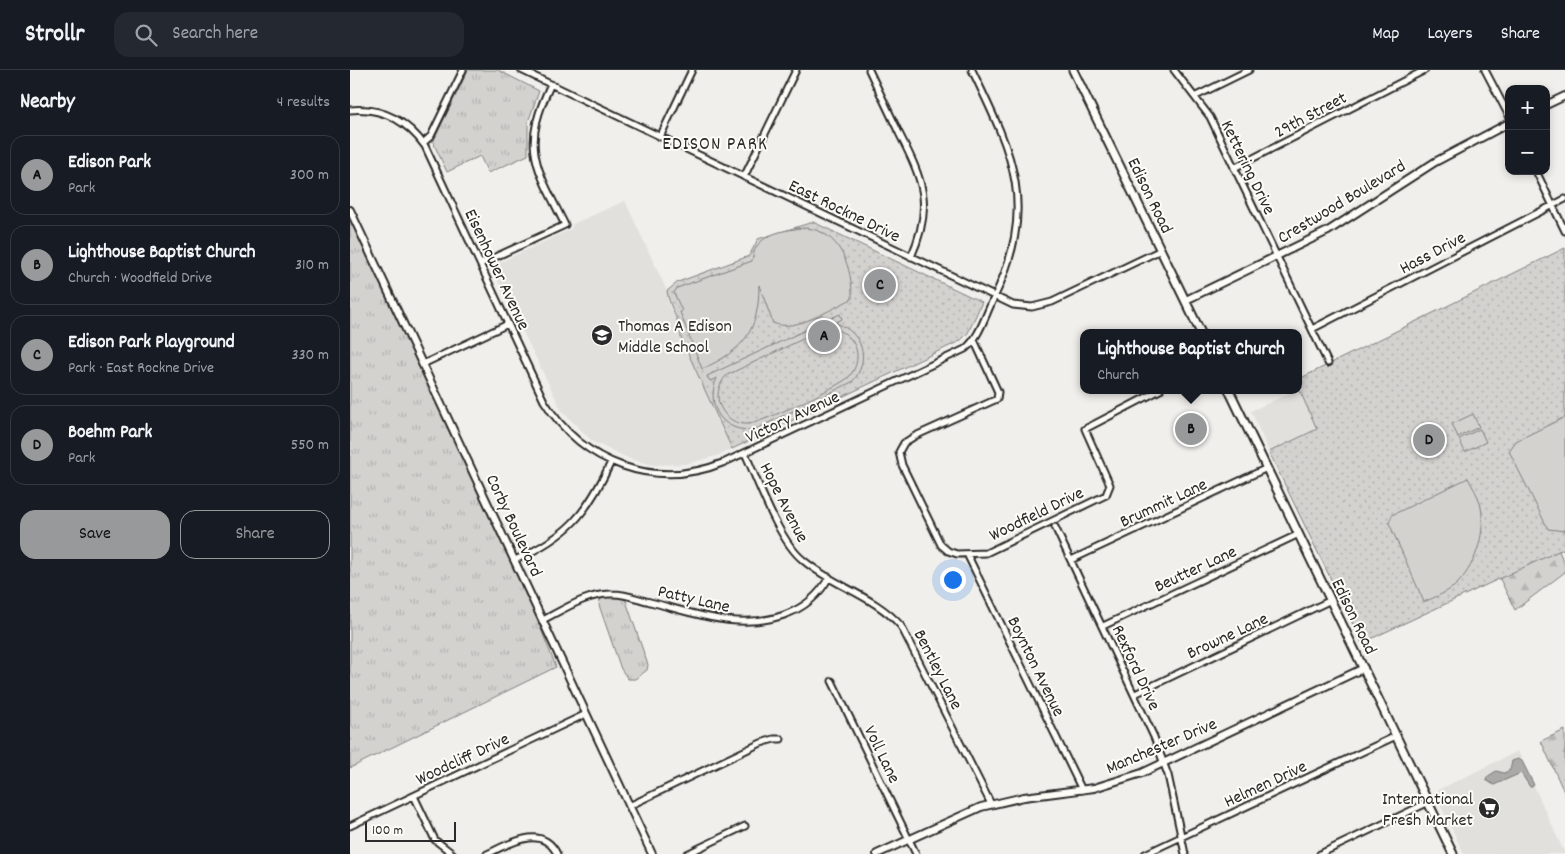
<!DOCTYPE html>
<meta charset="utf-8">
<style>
:root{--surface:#171b24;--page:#242831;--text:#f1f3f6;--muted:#9ea1a6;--line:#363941;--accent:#98999b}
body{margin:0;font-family:Dekko,sans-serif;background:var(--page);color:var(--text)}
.controls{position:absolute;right:15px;top:15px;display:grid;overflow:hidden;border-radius:10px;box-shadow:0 2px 8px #0003}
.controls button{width:45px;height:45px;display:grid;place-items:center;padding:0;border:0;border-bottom:1px solid var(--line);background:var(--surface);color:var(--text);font:25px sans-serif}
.scale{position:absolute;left:15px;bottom:12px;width:91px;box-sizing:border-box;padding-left:5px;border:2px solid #2b2b2b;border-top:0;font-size:14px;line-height:18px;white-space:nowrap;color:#2b2b2b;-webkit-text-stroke:4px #fdfcf7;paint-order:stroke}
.you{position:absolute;left:602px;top:509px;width:18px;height:18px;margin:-12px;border:4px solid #fff;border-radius:50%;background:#1a73e8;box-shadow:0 0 0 8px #1a73e833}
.badge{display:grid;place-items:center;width:32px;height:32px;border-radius:50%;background:var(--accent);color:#111;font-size:16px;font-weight:700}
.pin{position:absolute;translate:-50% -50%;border:2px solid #fff;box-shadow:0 1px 5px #0006}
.popup{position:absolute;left:730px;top:259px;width:222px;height:65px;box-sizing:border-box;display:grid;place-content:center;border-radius:10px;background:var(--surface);filter:drop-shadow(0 1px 4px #0005);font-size:16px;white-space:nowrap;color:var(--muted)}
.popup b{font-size:19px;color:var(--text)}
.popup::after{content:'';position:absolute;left:50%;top:100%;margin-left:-10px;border:10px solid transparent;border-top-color:var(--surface)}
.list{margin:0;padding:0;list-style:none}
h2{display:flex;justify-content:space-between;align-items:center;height:65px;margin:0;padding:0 20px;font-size:21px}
h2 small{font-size:16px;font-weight:400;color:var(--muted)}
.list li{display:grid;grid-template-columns:32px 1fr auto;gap:15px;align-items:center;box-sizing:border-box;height:80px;margin:0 10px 10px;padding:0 10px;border:1px solid var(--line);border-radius:15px}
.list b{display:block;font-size:19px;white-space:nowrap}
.list p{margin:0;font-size:16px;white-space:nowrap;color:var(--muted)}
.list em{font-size:16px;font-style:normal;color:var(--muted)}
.actions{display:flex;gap:10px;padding:15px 20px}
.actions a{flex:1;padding:11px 0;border:1px solid var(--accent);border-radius:15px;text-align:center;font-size:18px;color:var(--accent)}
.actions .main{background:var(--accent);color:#111}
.icon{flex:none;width:28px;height:28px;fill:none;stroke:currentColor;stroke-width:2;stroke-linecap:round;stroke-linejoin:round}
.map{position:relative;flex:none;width:1215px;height:784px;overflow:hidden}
header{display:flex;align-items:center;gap:30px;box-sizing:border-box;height:70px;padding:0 25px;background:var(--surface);border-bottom:1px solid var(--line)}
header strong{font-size:24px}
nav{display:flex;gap:28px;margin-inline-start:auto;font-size:18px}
.search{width:350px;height:45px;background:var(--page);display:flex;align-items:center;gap:12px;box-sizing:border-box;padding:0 18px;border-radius:15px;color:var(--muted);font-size:19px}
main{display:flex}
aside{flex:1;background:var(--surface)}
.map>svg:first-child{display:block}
</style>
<header>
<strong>Strollr</strong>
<div class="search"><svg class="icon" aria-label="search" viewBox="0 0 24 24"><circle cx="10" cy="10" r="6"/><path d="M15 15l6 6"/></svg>Search here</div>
<nav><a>Map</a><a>Layers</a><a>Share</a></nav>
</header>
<main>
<aside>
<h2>Nearby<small>4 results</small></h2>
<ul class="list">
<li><span class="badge">A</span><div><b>Edison Park</b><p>Park</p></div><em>300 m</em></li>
<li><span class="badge">B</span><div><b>Lighthouse Baptist Church</b><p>Church · Woodfield Drive</p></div><em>310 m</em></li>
<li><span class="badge">C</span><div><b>Edison Park Playground</b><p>Park · East Rockne Drive</p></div><em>330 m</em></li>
<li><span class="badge">D</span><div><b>Boehm Park</b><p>Park</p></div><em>550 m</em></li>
</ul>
<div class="actions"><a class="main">Save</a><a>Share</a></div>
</aside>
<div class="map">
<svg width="1215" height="784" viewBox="0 0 1215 784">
<defs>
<pattern id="grass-tufts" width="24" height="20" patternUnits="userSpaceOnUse" patternTransform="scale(1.25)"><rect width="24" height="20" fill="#d3d2cf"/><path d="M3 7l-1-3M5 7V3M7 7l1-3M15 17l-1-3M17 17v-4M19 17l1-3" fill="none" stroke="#b5b4b2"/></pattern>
<pattern id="forest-firs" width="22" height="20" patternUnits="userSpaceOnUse" patternTransform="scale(1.25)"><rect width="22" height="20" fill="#d3d2cf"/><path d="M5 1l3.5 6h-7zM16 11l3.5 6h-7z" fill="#b5b4b2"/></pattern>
<pattern id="park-dots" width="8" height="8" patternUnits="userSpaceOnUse" patternTransform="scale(1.25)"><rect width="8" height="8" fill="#d3d2cf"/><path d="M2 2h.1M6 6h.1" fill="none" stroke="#b5b4b2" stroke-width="1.8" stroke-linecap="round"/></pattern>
</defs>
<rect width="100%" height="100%" fill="#f0efeb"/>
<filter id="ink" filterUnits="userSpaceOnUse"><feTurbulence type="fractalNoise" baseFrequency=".02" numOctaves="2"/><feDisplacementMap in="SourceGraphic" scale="10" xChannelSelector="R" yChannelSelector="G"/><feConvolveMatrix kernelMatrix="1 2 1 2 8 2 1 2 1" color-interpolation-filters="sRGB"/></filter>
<g filter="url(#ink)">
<path fill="#e1e0dc" d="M 275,131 L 317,221 L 318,233 L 332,261 L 331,268 L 382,379 L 366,386 L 336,394 L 303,395 L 280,389 L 243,372 L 212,341 L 142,199 L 144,195 L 221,159 L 223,154 Z
M 949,319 L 968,359 L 919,382 L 901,341 Z
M 1168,681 L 1215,784 L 1114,784 L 1084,722 Z"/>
<path fill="url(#grass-tufts)" stroke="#7f7e7d" d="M 118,0 L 148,0 L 189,21 L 178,52 L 178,85 L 138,103 L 130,86 L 97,102 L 83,72 Z
M 0,150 L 179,529 L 206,597 L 0,698 Z
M 254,527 L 273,528 L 276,531 L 298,595 L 297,600 L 285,609 L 278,609 L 271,599 L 249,535 L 250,530 Z"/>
<path fill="url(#forest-firs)" stroke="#7f7e7d" d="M 1215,478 L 1209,481 L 1215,495 L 1215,502 L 1165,540 L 1150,509 L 1153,502 Z
M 1215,660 L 1215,724 L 1191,671 Z"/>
<path fill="url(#park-dots)" stroke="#7f7e7d" d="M 463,152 L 632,232 L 618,263 L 610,271 L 382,379 L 331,268 C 332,254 319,238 317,221 L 328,212 L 399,186 L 408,169 Z
M 1215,178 L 1215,478 L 1012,573 L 919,382 L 967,359 L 949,319 L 949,309 Z"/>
<path fill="#d3d2cf" stroke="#7f7e7d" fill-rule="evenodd" d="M 455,158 C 490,160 503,199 502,229 C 480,239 445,263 423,253 L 409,215 C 409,261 394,280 352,299 L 330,242 L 332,241 L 324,223 L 327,218 L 402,191 C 403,187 404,179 407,176 C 417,162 440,159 455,158 Z
M 490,244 L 492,249 L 485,253 C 512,261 522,290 502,312 L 406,359 C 375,365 354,337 367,308 L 360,311 L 357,306 ZM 476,258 C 503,258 517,286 499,307 C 488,317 412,353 398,354 C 385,355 373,346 369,333 C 366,323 370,312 377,305 Z
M 1123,344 L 1129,357 L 1108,367 L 1102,354 Z
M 1215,347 L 1215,461 L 1198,459 L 1159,381 L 1166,371 Z
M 1130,359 L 1136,372 L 1115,382 L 1109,369 Z
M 1118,408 C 1122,416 1128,425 1130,433 C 1137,459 1127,493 1108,513 C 1099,522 1085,527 1074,532 L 1039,453 L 1042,445 Z"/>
<path fill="#aaa9a7" stroke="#777775" d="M 1168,689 L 1172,691 L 1184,715 L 1182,717 L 1180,717 L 1171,703 L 1144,715 L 1136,710 L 1137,707 L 1146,701 L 1154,703 L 1160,700 L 1162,691 Z"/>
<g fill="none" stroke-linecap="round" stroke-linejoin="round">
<g stroke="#2b2b2b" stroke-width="9">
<path id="minor" d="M 171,0 L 663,235 L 682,237 L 702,232 L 811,180
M 519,0 C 529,21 539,42 549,63 C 573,110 584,136 561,187
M 824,0 L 860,47 L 978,293
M 1135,0 L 1159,46
M 846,26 L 899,0
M 0,40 C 32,37 56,50 75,76 L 194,331 C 233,394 305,421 375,392 L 615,279 C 629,268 635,246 643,230 C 688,136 664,87 622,0
M 310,67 L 342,0
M 73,73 L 81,66 L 113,0
M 884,98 L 1075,0
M 1186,101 L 1215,161
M 394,107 L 446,0
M 130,194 L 215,155 C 186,96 170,78 201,14
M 962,259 L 1215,129
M 624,270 L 648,322 L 647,329 L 565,366 L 554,373 L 549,382 L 552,395 L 591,475 L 598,481 L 607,484 L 636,483 L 756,425 L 760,415 L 735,359 L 810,320
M 73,294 L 158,254
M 395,383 C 408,412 429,471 453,490 C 483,516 525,526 551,556 L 641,734
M 705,457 L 804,667 L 818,705 L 835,784
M 617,484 L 732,720
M 165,490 C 218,466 237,444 261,392
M 721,490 L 917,398
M 193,550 C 214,539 238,523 263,524 C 276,524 288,529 300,532 C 344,543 389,561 434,545 C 454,538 469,526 479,507
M 753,556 L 949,464
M 482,611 L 566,784
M 785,624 L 981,530
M 64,726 L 85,770 L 103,784
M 279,736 L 411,673 L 424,669 L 431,669
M 0,756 L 236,644
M 137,784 C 159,774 192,753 207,784
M 337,784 L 395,756
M 795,784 L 1046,666
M 970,784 L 1079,732"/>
</g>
<g stroke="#2b2b2b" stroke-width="10">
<path id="tertiary" d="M 1196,35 L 1215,26
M 0,140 L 302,784
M 836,230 L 978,161 L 1085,92 L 1159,53
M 527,784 L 631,737 L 674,727 L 744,718 L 792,703 L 1014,598"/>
</g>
<g stroke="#2b2b2b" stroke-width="11">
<path id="secondary" d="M 723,0 L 851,263
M 879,320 L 1103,784"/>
</g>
<use href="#minor" stroke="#fdfcf7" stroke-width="5"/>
<use href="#tertiary" stroke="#fdfcf7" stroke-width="6"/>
<use href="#secondary" stroke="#fdfcf7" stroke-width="7"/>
</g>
</g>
<defs>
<g id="school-disc" transform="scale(1.125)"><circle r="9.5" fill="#2b2b2b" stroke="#fdfcf7"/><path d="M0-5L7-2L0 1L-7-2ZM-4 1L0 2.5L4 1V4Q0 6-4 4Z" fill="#fff"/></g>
<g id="supermarket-disc" transform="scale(1.125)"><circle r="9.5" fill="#2b2b2b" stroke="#fdfcf7"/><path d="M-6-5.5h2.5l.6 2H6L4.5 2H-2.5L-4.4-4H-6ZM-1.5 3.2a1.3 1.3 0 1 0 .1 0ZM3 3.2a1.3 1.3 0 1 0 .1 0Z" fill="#fff"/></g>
</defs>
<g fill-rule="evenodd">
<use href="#school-disc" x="252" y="265"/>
<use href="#supermarket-disc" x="1139" y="738"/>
</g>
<g text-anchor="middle" stroke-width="4" stroke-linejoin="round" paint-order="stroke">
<g font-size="18" fill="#2b2b2b" stroke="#fdfcf7">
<text transform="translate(960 44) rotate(-28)" y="6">29th Street</text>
<text transform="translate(899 97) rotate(64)" y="6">Kettering Drive</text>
<text transform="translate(801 125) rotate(64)" y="6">Edison Road</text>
<text transform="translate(991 131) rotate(-31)" y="6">Crestwood Boulevard</text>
<text transform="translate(495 140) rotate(26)" y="6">East Rockne Drive</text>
<text transform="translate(1082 182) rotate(-28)" y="6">Hass Drive</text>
<text transform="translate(148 199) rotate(65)" y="6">Eisenhower Avenue</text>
<text transform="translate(442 346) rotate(-25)" y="6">Victory Avenue</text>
<text transform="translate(435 432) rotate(63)" y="6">Hope Avenue</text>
<text transform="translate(813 432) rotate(-25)" y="6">Brummit Lane</text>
<text transform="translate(686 443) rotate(-26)" y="6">Woodfield Drive</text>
<text transform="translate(165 455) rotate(65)" y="6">Corby Boulevard</text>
<text transform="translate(845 498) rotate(-25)" y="6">Beutter Lane</text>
<text transform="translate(344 528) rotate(13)" y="6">Patty Lane</text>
<text transform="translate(1005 546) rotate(64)" y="6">Edison Road</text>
<text transform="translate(877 565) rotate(-25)" y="6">Browne Lane</text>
<text transform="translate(687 596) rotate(64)" y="6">Boynton Avenue</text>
<text transform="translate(787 597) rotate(65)" y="6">Rexford Drive</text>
<text transform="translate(589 599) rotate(63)" y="6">Bentley Lane</text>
<text transform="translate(811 675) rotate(-23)" y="6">Manchester Drive</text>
<text transform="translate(533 684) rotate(64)" y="6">Voll Lane</text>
<text transform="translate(112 688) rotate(-25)" y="6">Woodcliff Drive</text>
<text transform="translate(915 713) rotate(-25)" y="6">Helmen Drive</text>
</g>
<g font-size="18" fill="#2b2b2b" stroke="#fdfcf7" text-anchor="start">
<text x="268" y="261">Thomas A Edison<tspan x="268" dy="21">Middle School</tspan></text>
<text x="1123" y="734" text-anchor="end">International<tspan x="1123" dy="21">Fresh Market</tspan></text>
</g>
<g font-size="19" letter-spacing="1" fill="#2b2b2b" stroke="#fdfcf7">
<text x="365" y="79">EDISON PARK</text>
</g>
</g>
</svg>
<div class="controls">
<button>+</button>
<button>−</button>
</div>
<div class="scale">100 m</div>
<div class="you"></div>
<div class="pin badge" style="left:474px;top:266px">A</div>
<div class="pin badge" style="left:841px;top:359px">B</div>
<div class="popup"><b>Lighthouse Baptist Church</b>Church</div>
<div class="pin badge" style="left:530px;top:215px">C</div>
<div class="pin badge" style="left:1079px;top:370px">D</div>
</div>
</main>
